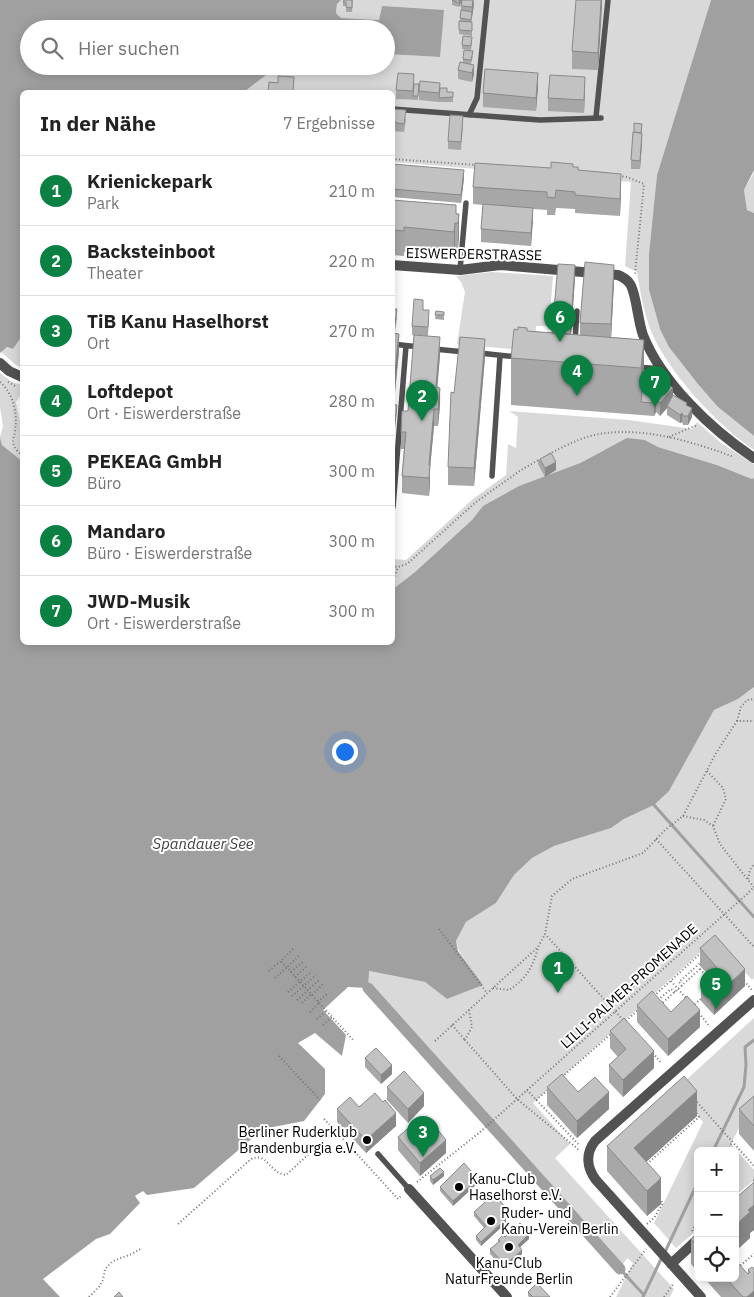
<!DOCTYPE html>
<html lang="de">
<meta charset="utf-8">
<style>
:root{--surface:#fff;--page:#f2f2f2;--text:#222;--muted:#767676;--line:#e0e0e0;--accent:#0b8043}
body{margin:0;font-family:"IBM Plex Sans",sans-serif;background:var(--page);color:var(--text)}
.controls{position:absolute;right:15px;bottom:15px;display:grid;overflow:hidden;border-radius:8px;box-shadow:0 2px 12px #0003}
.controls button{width:45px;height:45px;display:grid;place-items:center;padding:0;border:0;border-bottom:1px solid var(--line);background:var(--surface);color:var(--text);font:25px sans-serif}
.you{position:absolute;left:344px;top:751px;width:18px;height:18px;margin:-12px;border:4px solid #fff;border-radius:50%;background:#1a73e8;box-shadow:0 0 0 8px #1a73e833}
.badge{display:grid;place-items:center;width:32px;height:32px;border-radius:50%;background:var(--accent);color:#fff;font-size:16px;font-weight:700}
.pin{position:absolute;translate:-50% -41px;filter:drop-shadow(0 1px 2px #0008)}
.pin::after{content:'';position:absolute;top:26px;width:18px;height:15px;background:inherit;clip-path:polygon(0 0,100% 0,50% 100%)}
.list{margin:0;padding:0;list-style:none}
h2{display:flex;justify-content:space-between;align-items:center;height:65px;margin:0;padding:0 20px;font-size:21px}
h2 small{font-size:16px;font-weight:400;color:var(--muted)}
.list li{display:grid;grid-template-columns:32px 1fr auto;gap:15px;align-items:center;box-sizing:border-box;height:70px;padding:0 20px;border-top:1px solid var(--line)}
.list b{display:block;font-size:19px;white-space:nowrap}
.list p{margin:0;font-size:16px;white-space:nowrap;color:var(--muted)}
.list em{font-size:16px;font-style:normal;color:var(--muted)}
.icon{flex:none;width:28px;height:28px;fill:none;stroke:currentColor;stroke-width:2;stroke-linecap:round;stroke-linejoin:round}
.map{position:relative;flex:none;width:754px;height:1297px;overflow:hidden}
.search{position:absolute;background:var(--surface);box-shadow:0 2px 12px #0003;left:20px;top:20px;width:375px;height:55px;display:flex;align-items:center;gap:12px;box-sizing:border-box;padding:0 18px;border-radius:28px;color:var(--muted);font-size:19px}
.panel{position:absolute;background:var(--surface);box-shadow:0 2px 12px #0003;left:20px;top:90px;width:375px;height:555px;border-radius:8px}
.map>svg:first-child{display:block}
</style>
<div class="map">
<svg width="754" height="1297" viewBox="0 0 754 1297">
<rect width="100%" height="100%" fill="#fff"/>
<path fill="#d9d9d9" d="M 341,0 L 711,0 L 657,175 L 649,290 L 660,329 L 718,407 L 754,436 L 754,450 C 719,427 667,371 651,331 C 644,312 640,292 637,272 L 625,266 L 631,182 L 393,162 L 392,92 L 244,92 L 278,66 L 386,66 L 386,54 L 440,57 L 382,6 L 379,20 L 341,18 L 336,13 L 337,4 Z
M 754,170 L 754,213 L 747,210 L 744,190 L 753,174 Z
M 492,272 L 553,276 L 549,326 L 536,326 L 535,341 L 542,352 L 457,344 L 465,292 L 461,282 L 456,276 Z
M 22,336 L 22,368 L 16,365 L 1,352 L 7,347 L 13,349 Z
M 0,373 L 12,382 L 22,385 L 22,393 L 16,402 L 22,431 L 22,461 L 2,445 L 0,437 L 3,426 L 0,407 Z
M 509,411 L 629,420 L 692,429 L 697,422 L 721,443 L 754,464 L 754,478 L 752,479 L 717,465 L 658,447 L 645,440 L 602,451 L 580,463 L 519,486 L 484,506 L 472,520 L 415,572 L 393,589 L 393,559 L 406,560 L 473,499 L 506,475 L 508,444 L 516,448 L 518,417 Z
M 754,687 L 754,978 L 752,980 L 715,939 L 533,1103 L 570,1144 L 555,1158 L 674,1289 L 670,1297 L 616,1297 L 633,1263 L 627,1258 L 620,1269 L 368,988 L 368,971 L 425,982 L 447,999 L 482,985 L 459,951 L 456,941 L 466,922 L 496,903 L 514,875 L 532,858 L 554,846 L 611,828 L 624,819 L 654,805 L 714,710 L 738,699 Z
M 754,1018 L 754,1098 L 731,1144 L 754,1170 L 754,1180 L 735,1196 L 735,1151 L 698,1151 L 698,1229 L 676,1248 L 654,1223 L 703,1122 L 675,1090 Z"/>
<path fill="#a0a0a0" d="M 0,0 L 341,0 L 337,4 L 336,13 L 341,18 L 379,20 L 382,6 L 444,10 L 440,57 L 386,54 L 386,29 L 29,29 L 29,66 L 278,66 L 244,92 L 22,92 L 22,336 L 13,349 L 7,347 L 0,353 Z
M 711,0 L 754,0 L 754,170 L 744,190 L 747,210 L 754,213 L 754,436 L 718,407 L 698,384 L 669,347 L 660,329 L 649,290 L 649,255 L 657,175 Z
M 0,437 L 2,445 L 22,461 L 22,642 L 392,642 L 393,589 L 415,572 L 472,520 L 483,506 L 519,486 L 580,463 L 627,438 L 645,440 L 658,447 L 717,465 L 752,479 L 754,478 L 754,687 L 738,699 L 714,710 L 669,791 L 654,805 L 624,819 L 611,828 L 554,846 L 532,858 L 514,875 L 496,903 L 466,922 L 456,941 L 458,951 L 483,985 L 447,999 L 425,982 L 369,971 L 368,988 L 348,987 L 323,1010 L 346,1035 L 342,1056 L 315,1033 L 298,1043 L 325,1069 L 325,1094 L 304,1121 L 263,1129 L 194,1188 L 147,1195 L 143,1191 L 135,1196 L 140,1203 L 110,1234 L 96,1239 L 43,1279 L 60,1297 L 0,1297 Z"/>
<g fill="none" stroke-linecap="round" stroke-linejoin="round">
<path stroke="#a0a0a0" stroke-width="3" d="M 654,805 L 754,917
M 713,1151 L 744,1087 L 746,1065 L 745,1047 L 754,1040
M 665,1252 L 698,1182
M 620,1269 L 644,1295
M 643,1297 L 662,1257"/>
<path stroke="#a0a0a0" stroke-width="11" d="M 368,988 L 620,1269"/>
<path stroke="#747474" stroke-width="2" stroke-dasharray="1 2.5" stroke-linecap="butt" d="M 392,159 L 477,165
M 619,176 L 627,177 L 644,184 L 635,274
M 0,382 C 13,393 18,413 15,430 C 15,434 13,438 13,442 C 14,448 18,452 22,455
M 8,382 L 17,387
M 669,437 L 697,425
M 549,454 C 561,448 574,441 587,437 C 633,423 691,441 734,457
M 392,566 L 398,567 L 407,564 L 476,502 L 521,470 L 540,459
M 392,583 L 398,567
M 737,721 L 741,707 L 747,700 L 754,699
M 707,771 L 723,788 L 726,799 L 713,826
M 683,816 L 704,820 L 713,826 L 720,844 L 748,880 L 750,870 L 754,864
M 656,839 L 754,947
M 439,929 L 487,993
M 293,949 L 281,961 L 354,1041
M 700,969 L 715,986 L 673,1024 L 658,1007 Z
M 269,971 L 281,961
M 291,972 L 304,961
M 295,977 L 307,966
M 275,978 L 299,956
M 671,981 L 686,998
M 744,981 L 753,991
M 682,986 L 679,982 L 700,963
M 493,988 L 509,990 C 526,979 533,967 538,948
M 288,992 L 312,971
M 312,995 L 323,984
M 292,996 L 316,975
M 654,996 L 700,954
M 297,1000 L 319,980
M 658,1000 L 671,989 L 675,992
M 318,1002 L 327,994
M 302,1003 L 311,994
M 469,1010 L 472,1027 L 465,1040 L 517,1099 L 579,1150
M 310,1012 L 319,1003
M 699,1013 L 710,1027
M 317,1019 L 326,1011
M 623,1020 L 545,934 L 552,896 L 572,879 L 643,853 L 665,830 L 683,816 L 716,753 L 737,721 L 754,721
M 626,1021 L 639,1009
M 323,1025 L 332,1017
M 452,1025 L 465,1040
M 435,1041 L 538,947 L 545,934
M 653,1053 L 661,1063
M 279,1056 L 320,1100
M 562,1077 L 611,1034
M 527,1090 L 580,1146
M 536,1100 L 548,1090
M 697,1102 L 754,1166
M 324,1119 L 335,1130
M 728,1151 L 732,1142
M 647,1164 L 699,1117 L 696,1113
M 417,1182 L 479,1133 L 746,895 L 754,887 L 748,880
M 178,1224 L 251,1159 C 264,1154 266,1163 275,1170 C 278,1173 282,1174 286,1175 L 335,1130 L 398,1199 L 402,1195
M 647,1224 L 654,1218 L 663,1203 L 660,1200
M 692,1231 L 698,1220
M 735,1270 L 754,1254
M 746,1275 L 754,1268
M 89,1297 L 99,1287 L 103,1280 L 105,1269 L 113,1261 L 132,1254 L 142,1248
M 610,1297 L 646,1249
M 664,1297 L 674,1283"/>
<path stroke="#525252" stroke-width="5.5" d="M 392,109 L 540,120 L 601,118
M 469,115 L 477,98 L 487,0
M 596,117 L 608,0
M 460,270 L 466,203
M 575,341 L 577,311
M 392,344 L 420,347
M 434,349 L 465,352
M 479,353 L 517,357
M 636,367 L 662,369
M 492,476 L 500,356
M 393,507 L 406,346
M 378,1154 L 409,1189"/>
<path stroke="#525252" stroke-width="10" d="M 409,1189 L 507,1297
M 671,1264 L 698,1239
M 701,1297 L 596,1180 C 587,1168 585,1154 595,1141 L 754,1000"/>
<path stroke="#525252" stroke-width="10" d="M 392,265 L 460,270 L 500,265 L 618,275 C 623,277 627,279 630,284 C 636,292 638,322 643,335 C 662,383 712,430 754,458
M 0,363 L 9,371 L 22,377"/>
</g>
<path fill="#a7a7a7" d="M 353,0 L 352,12 L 346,12 L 346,6 L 343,6 L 343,2 Z
M 452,0 L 462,0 L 459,7 L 452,5 Z
M 474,0 L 471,22 L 472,27 L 472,36 L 459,34 L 461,6 Z
M 602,0 L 598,70 L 572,69 L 572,51 Z
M 472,41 L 471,50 L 462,49 L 462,45 Z
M 473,56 L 471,64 L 474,74 L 472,82 L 458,79 L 458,70 L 463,62 L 463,59 Z
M 414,84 L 419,84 L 418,100 L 396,99 L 396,90 Z
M 538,87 L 536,111 L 483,107 L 483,93 Z
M 440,88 L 447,92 L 453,92 L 453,102 L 439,102 L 419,100 L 419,91 Z
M 585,90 L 584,113 L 548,111 L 548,98 Z
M 393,109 L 406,119 L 404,132 L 392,131 Z
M 463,125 L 461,150 L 448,149 L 448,141 Z
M 642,129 L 642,142 L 640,169 L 631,169 L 631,160 Z
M 392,164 L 464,178 L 461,203 L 392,197 Z
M 573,167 L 578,170 L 621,192 L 620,216 L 575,213 L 575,209 L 556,208 L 555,215 L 547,215 L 547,210 L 533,209 L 531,246 L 481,242 L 481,229 L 483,205 L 473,204 L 473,187 L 551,168 Z
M 392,200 L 459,214 L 458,248 L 455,248 L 454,257 L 404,252 L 404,256 L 392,255 Z
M 575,278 L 571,334 L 580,335 L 580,323 L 614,282 L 611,337 L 644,340 L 644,374 L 687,406 L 692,417 L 688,425 L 683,425 L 682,422 L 680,423 L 667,415 L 667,408 L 660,416 L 656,412 L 654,416 L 511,405 L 511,358 L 518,330 L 552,333 Z
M 392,309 L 397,318 L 395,332 L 392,332 Z
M 423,310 L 429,319 L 428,336 L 412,335 L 412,326 Z
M 436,311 L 444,312 L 444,320 L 435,319 Z
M 392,333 L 399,351 L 394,404 L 397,409 L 392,455 Z
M 440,355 L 437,387 L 440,405 L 438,426 L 434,426 L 430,468 L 430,483 L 429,496 L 402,493 L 402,476 L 404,449 L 401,449 L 401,432 L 408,411 Z
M 485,357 L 474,486 L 448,485 L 448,467 Z
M 549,454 L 556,470 L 545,477 L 538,464 L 538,460 Z
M 700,948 L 745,986 L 714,1015 L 701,1001 L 701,984 L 710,976 L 700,966 Z
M 637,1005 L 671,1012 L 700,1027 L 668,1056 L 637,1022 Z
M 610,1031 L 654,1068 L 623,1097 L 609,1082 L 609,1065 L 618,1057 L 610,1048 Z
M 365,1058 L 392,1074 L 381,1084 L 365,1067 Z
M 387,1087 L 424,1106 L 408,1123 L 387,1100 Z
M 547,1087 L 578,1092 L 609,1109 L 577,1138 L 547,1105 Z
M 754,1096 L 754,1151 L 739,1134 L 739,1109 Z
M 383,1102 L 396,1126 L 366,1153 L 337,1122 L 337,1109 L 359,1107 Z
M 697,1116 L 646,1162 L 661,1204 L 647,1216 L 607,1171 L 607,1146 Z
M 422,1135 L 446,1153 L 420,1176 L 398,1150 L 398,1137 Z
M 430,1176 L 444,1176 L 433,1185 L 430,1181 Z
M 754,1178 L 754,1230 L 750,1233 L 750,1238 L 739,1248 L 737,1245 L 735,1247 L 735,1199 L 753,1183 L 753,1179 Z
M 478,1183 L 453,1206 L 440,1191 L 440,1187 Z
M 474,1212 L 507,1214 L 504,1217 L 506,1223 L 481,1246 L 476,1240 L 476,1236 L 484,1228 L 474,1216 Z
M 698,1233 L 698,1272 L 691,1264 L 691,1239 Z
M 505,1237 L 529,1239 L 520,1247 L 522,1254 L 505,1270 L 490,1254 L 490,1249 L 498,1243 L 498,1240 Z
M 754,1269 L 754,1297 L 721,1297 L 704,1278 L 735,1278 L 748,1274 L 748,1270 Z
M 528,1292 L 550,1297 L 529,1297 L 528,1296 Z"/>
<path fill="#888" d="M 460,0 L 462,0 L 459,7 L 459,3 Z
M 473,0 L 474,5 L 471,24 L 472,7 Z
M 601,0 L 602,0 L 602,7 L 598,70 L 598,53 Z
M 474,65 L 474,74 L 472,82 L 472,73 Z
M 538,73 L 538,87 L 536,111 L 536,98 Z
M 585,77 L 585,90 L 584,113 L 584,100 Z
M 642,133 L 642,142 L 640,169 L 640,161 Z
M 464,170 L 464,178 L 461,203 L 461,195 Z
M 621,174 L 621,192 L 620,216 L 620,199 Z
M 533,208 L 533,221 L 531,246 L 531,233 Z
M 459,214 L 459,239 L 458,248 L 458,223 Z
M 455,223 L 455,248 L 454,257 L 454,232 Z
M 575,265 L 575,278 L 570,351 L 570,338 Z
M 614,265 L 614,282 L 611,341 L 611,324 Z
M 399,334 L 399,351 L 393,409 L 393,392 Z
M 440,337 L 440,355 L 436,405 L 436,387 Z
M 485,339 L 485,357 L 474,486 L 474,468 Z
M 644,340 L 644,387 L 641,402 L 641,368 Z
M 440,388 L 440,405 L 438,426 L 438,409 Z
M 673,388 L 673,401 L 667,406 L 667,408 L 660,416 L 660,403 Z
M 656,399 L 656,412 L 654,416 L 654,403 Z
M 692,408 L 692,417 L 688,425 L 688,416 Z
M 434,409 L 434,426 L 430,468 L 430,483 L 429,496 L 429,465 Z
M 682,413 L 682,422 L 680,423 L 680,415 Z
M 556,462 L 556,470 L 545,477 L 545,468 Z
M 745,969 L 745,986 L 714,1015 L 714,998 Z
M 700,1010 L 700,1027 L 668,1056 L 668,1039 Z
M 654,1051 L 654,1068 L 623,1097 L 623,1080 Z
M 392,1065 L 392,1074 L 381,1084 L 381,1075 Z
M 697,1091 L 697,1116 L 634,1173 L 634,1148 Z
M 609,1092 L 609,1109 L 577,1138 L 577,1121 Z
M 424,1093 L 424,1106 L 408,1123 L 408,1109 Z
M 396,1113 L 396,1126 L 366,1153 L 366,1140 Z
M 446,1140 L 446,1153 L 420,1176 L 420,1163 Z
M 444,1172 L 444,1176 L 433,1185 L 433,1180 Z
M 661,1178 L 661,1204 L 647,1216 L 647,1191 Z
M 478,1179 L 478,1183 L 453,1206 L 453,1201 Z
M 754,1205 L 754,1230 L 750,1233 L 750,1238 L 739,1248 L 739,1222 L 748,1210 Z
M 507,1209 L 507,1214 L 502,1219 L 502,1214 Z
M 506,1219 L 506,1223 L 481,1246 L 481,1242 Z
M 737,1220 L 737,1245 L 735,1247 L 735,1221 Z
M 529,1234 L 529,1239 L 518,1249 L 518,1245 Z
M 522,1250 L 522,1254 L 505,1270 L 505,1265 Z
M 754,1291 L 754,1297 L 747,1297 Z"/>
<path fill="#c2c2c2" stroke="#888" d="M 344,0 L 352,0 L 352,8 L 346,7 L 346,2 L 343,2 Z
M 452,0 L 460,0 L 459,3 Z
M 462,0 L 473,0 L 472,7 L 461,6 Z
M 576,0 L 601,0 L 598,53 L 572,51 Z
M 461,10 L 472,12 L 471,20 L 460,18 Z
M 459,21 L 472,22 L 472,31 L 459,30 Z
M 463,36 L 472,37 L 471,46 L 462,45 Z
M 464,50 L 473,51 L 471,60 L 463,59 Z
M 460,62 L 474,65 L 472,73 L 458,70 Z
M 485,69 L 538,73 L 536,98 L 483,93 Z
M 398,73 L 414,74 L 413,91 L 396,90 Z
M 550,75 L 585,77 L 584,100 L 548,98 Z
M 278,76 L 294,77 L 293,92 L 268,92 L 269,82 L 278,83 Z
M 420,81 L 440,83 L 439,93 L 419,91 Z
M 414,84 L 419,84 L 418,96 L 413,96 Z
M 440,88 L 447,88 L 447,92 L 453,92 L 453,97 L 439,98 Z
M 393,109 L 406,110 L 404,124 L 392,122 Z
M 450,115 L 463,116 L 461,142 L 448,141 Z
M 634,123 L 642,124 L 641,133 L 634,132 Z
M 633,132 L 642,133 L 640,161 L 631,160 Z
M 551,162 L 573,164 L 573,167 L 578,167 L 578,170 L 621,174 L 620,199 L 575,195 L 575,192 L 556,190 L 555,198 L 547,197 L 547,192 L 473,187 L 475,163 L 551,168 Z
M 392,164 L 464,170 L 461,195 L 392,189 Z
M 392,200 L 456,205 L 456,214 L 459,214 L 458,223 L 455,223 L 454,232 L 404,227 L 404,231 L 392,230 Z
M 483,204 L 533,208 L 531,233 L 481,229 Z
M 585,262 L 614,265 L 611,324 L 580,323 Z
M 558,264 L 575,265 L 570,334 L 552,333 Z
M 414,299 L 423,300 L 423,310 L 429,310 L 428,327 L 412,326 Z
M 392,309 L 397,309 L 395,324 L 392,323 Z
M 436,311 L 444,312 L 444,315 L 435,315 Z
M 518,327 L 527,328 L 527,331 L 644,340 L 641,368 L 511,358 L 514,329 L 518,330 Z
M 392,333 L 399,334 L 393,392 L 392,391 Z
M 414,335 L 440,337 L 436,387 L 440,388 L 438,409 L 434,409 L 429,465 L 430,466 L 429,478 L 402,476 L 406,432 L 401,432 L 402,411 L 408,411 Z
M 460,337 L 485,339 L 474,468 L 448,467 L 451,392 L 454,393 Z
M 644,374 L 660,376 L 673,388 L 660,403 L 656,399 L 654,403 L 641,402 Z
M 673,395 L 687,403 L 686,405 L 692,408 L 688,416 L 683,416 L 682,413 L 680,415 L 667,406 Z
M 392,404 L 397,405 L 392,451 Z
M 551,453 L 556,462 L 545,468 L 540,459 Z
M 715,935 L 745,969 L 714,998 L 701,984 L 718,969 L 700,948 Z
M 652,991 L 671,1012 L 687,996 L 700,1010 L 668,1039 L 637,1005 Z
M 624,1018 L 654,1051 L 623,1080 L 609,1065 L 626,1049 L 610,1031 Z
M 376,1048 L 392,1065 L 381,1075 L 365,1058 Z
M 404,1071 L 424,1093 L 408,1109 L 387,1087 Z
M 562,1074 L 578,1092 L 595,1077 L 609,1092 L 577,1121 L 547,1087 Z
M 684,1076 L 697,1091 L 634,1148 L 661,1178 L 647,1191 L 607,1146 Z
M 375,1093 L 383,1102 L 385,1100 L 396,1113 L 366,1140 L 337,1109 L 350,1097 L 359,1107 Z
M 754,1096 L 754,1126 L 739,1109 Z
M 413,1124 L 422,1135 L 434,1125 L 446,1140 L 420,1163 L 398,1137 Z
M 464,1163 L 478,1179 L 453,1201 L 440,1187 Z
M 440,1168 L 444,1172 L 433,1180 L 430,1176 Z
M 754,1182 L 754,1205 L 748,1210 L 750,1212 L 739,1222 L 737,1220 L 735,1221 L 735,1199 Z
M 494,1194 L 507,1209 L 502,1214 L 506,1219 L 481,1242 L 476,1236 L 486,1226 L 474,1212 Z
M 520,1223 L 529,1234 L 518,1245 L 522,1250 L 505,1265 L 490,1249 L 500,1241 L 498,1240 L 503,1235 L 505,1237 Z
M 698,1233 L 698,1247 L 691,1239 Z
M 735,1260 L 748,1274 L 750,1272 L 748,1270 L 752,1267 L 754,1269 L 754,1291 L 747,1297 L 743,1297 L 726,1278 L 735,1278 Z
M 537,1283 L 550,1297 L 533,1297 L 528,1292 Z
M 119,1292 L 123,1297 L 114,1297 Z"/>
<g fill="#000" stroke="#fff" stroke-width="2">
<circle cx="367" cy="1140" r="5"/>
<circle cx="459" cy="1187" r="5"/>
<circle cx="491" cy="1221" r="5"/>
<circle cx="509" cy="1247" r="5"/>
</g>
<g text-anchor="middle" stroke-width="4" stroke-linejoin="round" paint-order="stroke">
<g font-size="14" fill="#000" stroke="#fff">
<text transform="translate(474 254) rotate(1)" y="5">EISWERDERSTRASSE</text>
<text transform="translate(629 986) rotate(-42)" y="5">LILLI-PALMER-PROMENADE</text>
</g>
<g font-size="14" fill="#000" stroke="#fff" text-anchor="start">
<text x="357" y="1137" text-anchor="end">Berliner Ruderklub<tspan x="357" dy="16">Brandenburgia e.V.</tspan></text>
<text x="469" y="1184">Kanu-Club<tspan x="469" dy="16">Haselhorst e.V.</tspan></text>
<text x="501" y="1218">Ruder- und<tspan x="501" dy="16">Kanu-Verein Berlin</tspan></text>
<text x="509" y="1268" text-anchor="middle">Kanu-Club<tspan x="509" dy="16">NaturFreunde Berlin</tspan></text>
</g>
<g font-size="15" font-style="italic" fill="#414141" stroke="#fff">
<text x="203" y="849">Spandauer See</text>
</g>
</g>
</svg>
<div class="controls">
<button>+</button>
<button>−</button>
<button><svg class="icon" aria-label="locate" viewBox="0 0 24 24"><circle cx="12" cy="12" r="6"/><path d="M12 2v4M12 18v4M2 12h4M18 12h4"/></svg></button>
</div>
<div class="you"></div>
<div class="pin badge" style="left:558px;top:993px">1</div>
<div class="pin badge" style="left:422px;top:421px">2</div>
<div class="pin badge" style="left:423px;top:1157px">3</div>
<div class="pin badge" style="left:577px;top:396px">4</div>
<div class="pin badge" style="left:716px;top:1009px">5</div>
<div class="pin badge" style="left:560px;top:342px">6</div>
<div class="pin badge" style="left:655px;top:407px">7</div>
<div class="search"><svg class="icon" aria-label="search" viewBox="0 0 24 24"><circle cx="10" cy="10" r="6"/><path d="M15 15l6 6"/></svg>Hier suchen</div>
<section class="panel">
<h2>In der Nähe<small>7 Ergebnisse</small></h2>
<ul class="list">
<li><span class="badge">1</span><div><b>Krienickepark</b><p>Park</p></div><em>210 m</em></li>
<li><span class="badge">2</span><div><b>Backsteinboot</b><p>Theater</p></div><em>220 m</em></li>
<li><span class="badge">3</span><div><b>TiB Kanu Haselhorst</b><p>Ort</p></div><em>270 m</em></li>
<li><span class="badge">4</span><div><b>Loftdepot</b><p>Ort · Eiswerderstraße</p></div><em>280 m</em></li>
<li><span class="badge">5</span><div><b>PEKEAG GmbH</b><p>Büro</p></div><em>300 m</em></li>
<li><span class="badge">6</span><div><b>Mandaro</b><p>Büro · Eiswerderstraße</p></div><em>300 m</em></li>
<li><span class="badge">7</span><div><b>JWD-Musik</b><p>Ort · Eiswerderstraße</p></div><em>300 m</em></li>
</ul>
</section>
</div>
